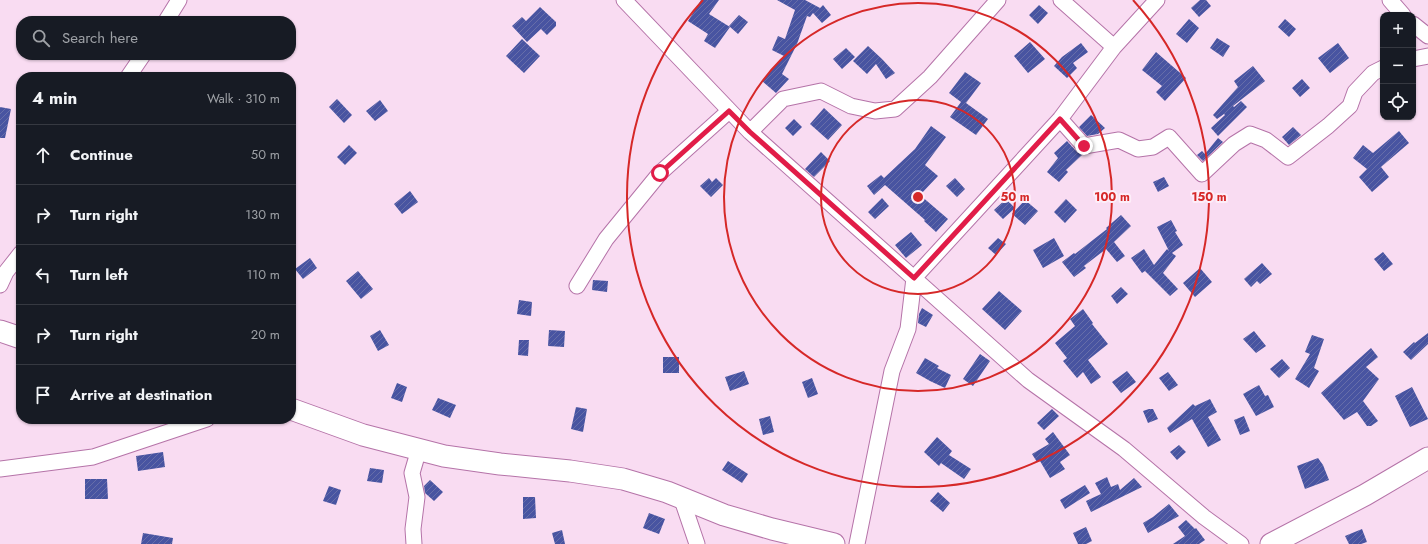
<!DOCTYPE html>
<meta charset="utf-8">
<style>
:root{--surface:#171b24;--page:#20242c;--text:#f1f3f6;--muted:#9ea1a6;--line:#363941}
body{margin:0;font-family:Jost,sans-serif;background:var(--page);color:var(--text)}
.controls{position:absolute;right:12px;top:12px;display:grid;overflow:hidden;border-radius:8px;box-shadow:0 1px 3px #0004}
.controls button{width:36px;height:36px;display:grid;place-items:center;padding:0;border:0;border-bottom:1px solid var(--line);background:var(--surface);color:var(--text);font:20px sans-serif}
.stop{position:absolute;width:12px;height:12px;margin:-9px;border:3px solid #e11d48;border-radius:50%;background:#fff}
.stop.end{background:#e11d48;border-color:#fff;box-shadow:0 1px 4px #0008}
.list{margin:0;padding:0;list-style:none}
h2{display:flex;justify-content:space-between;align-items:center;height:52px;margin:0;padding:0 16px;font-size:17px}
h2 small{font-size:13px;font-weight:400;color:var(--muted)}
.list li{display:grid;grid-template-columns:26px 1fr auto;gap:12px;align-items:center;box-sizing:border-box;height:60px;padding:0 16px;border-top:1px solid var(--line)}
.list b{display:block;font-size:15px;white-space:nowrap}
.list em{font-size:13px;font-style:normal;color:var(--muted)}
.icon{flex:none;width:22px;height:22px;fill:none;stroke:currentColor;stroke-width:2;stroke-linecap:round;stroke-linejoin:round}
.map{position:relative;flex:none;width:1428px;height:544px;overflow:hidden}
.search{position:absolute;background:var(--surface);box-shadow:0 1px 3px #0004;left:16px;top:16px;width:280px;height:44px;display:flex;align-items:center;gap:10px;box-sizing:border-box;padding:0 14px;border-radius:16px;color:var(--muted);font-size:15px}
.panel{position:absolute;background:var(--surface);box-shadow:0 1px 3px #0004;left:16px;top:72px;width:280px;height:352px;border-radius:16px}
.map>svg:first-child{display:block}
</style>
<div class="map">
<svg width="1428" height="544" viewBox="0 0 1428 544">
<defs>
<pattern id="building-hatch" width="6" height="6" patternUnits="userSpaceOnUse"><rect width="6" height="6" fill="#4854a1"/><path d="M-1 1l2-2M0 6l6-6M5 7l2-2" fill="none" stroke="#676ea9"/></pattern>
</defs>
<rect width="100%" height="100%" fill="#f9dcf2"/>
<path fill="url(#building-hatch)" d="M 701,0 L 719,0 L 709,14 L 730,27 L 715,48 L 704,41 L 708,34 L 688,21 Z
M 777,0 L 805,0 L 820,8 L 823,5 L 831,15 L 822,23 L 813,13 L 810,17 L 807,16 L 797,44 L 782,74 L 789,79 L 776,93 L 762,81 L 784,56 L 772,50 L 778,36 L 785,39 L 795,10 Z
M 1200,0 L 1206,0 L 1211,6 L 1199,17 L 1191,8 Z
M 1039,5 L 1048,13 L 1038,24 L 1029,15 Z
M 540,7 L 556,22 L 556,26 L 547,35 L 541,29 L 527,42 L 512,26 L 522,17 L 526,21 Z
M 739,15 L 748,22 L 738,34 L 729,26 Z
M 1189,19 L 1199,28 L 1187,43 L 1176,34 Z
M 1285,19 L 1296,29 L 1289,37 L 1278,27 Z
M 1217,38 L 1230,46 L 1223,57 L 1210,48 Z
M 522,39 L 540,56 L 524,73 L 506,56 Z
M 1030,42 L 1045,59 L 1028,73 L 1014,56 Z
M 1081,43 L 1088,52 L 1073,63 L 1077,68 L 1067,78 L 1054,66 L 1062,57 Z
M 1338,43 L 1349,58 L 1330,73 L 1318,58 Z
M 868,46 L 882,59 L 895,73 L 886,79 L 876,64 L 867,74 L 853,61 Z
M 846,48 L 855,57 L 842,69 L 833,59 Z
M 1156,52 L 1186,78 L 1165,101 L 1156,92 L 1162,86 L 1142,70 Z
M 1253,66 L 1265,81 L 1233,106 L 1234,107 L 1241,101 L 1247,107 L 1218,136 L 1211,128 L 1225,115 L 1224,114 L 1217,119 L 1213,115 L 1238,87 L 1234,81 Z
M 965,72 L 981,83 L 966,103 L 988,119 L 976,135 L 950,117 L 961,102 L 949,93 Z
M 1302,79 L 1310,88 L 1300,97 L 1292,88 Z
M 337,99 L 352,115 L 344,123 L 329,107 Z
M 380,100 L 388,111 L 375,121 L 366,111 Z
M 0,107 L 11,109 L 5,138 L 0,138 Z
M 824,108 L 842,125 L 828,140 L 810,124 Z
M 1091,115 L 1105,128 L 1098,134 L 1087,136 L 1079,127 Z
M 794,119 L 802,127 L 793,136 L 785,128 Z
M 931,126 L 946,137 L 925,165 L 938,176 L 920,195 L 948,219 L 936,232 L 924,221 L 925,220 L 885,185 L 874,195 L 867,186 L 881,175 L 884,178 L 915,149 Z
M 1293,127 L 1301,135 L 1289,145 L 1282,137 Z
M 1399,131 L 1409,143 L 1381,167 L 1389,177 L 1372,192 L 1359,177 L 1367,169 L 1353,158 L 1363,145 L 1373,153 Z
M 1218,138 L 1223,142 L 1203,161 L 1197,155 L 1202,151 L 1205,154 Z
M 1067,141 L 1077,152 L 1082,155 L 1066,170 L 1068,172 L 1059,182 L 1047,172 L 1058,158 L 1054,153 Z
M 349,145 L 357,153 L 345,165 L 337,157 Z
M 821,152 L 830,161 L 814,177 L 805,169 Z
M 1164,177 L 1169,186 L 1158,192 L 1153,182 Z
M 709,178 L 712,182 L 716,178 L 723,185 L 711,197 L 700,186 Z
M 955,178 L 965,189 L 957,197 L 946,186 Z
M 410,191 L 418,202 L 402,214 L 394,204 Z
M 882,198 L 889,206 L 875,219 L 868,212 Z
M 1006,199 L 1015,208 L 1003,219 L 994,210 Z
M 1066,199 L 1077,210 L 1065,223 L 1054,212 Z
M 1025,200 L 1038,211 L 1025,225 L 1012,214 Z
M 1121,215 L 1131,226 L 1114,242 L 1125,256 L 1117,262 L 1106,249 L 1084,266 L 1086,268 L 1074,277 L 1062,262 L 1074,253 L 1075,254 L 1107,229 L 1106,228 Z
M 1171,220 L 1177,231 L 1175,232 L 1183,245 L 1172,253 L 1176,256 L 1163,273 L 1178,289 L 1170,296 L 1145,271 L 1142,273 L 1131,258 L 1144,249 L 1154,265 L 1167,249 L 1169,251 L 1157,227 Z
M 911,232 L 922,245 L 906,258 L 895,245 Z
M 998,238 L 1006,244 L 996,255 L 988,248 Z
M 1054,238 L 1064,256 L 1043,268 L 1033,250 Z
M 1383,252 L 1393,264 L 1384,271 L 1374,259 Z
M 310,258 L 317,268 L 303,279 L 295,269 Z
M 1262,263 L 1272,274 L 1260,284 L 1257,281 L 1251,287 L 1244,279 Z
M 1200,268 L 1212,282 L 1195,297 L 1183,283 Z
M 358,271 L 373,289 L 361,299 L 346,281 Z
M 593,280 L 608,281 L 607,292 L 592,290 Z
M 1121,287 L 1128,294 L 1117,304 L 1111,296 Z
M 999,291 L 1022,311 L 1005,330 L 982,309 Z
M 519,300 L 532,302 L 531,316 L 517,314 Z
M 922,308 L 933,315 L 926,327 L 918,323 L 919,314 Z
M 1083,309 L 1093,323 L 1092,324 L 1108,344 L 1088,360 L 1101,377 L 1091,384 L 1083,372 L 1077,378 L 1063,361 L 1067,358 L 1055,343 L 1075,326 L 1070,319 Z
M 380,330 L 389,345 L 378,351 L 370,336 Z
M 549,330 L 565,331 L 564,347 L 548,346 Z
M 1254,331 L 1266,346 L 1256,353 L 1243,339 Z
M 1428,333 L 1428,344 L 1411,360 L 1403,352 L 1414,342 L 1415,343 Z
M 1312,335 L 1324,339 L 1314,368 L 1319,371 L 1309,388 L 1295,379 L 1310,354 L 1305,352 Z
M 519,340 L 529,340 L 528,356 L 518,355 Z
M 1371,348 L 1378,357 L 1366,367 L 1379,379 L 1363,401 L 1378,421 L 1371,426 L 1367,426 L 1357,412 L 1344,420 L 1321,393 Z
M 980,354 L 990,361 L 973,386 L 963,379 Z
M 663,357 L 679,357 L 679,373 L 663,373 Z
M 925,358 L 939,366 L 937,368 L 951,375 L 945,388 L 930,381 L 916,373 Z
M 1282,359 L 1290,368 L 1279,378 L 1270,369 Z
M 744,371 L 749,384 L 730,391 L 725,377 Z
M 1127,371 L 1136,382 L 1121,393 L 1112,382 Z
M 1168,372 L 1178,385 L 1169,391 L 1159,378 Z
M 812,378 L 818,394 L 808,398 L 802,382 Z
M 397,383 L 407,387 L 402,402 L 391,398 Z
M 1259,385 L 1265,396 L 1268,395 L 1274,407 L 1256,416 L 1243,394 Z
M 1412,387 L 1428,419 L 1410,427 L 1395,396 Z
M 438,398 L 456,405 L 450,418 L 432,410 Z
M 1210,399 L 1217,412 L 1208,417 L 1221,440 L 1208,447 L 1192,419 L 1170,433 L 1167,428 L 1193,404 L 1195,406 Z
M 576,407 L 587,409 L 583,432 L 571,429 Z
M 1052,409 L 1059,416 L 1044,430 L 1037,423 Z
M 1149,409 L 1153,409 L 1158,419 L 1148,423 L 1143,411 Z
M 770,416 L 774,432 L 763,435 L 759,419 Z
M 1244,416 L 1250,431 L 1240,435 L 1234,420 Z
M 1053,432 L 1070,455 L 1060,462 L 1065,469 L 1050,478 L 1040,461 L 1037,462 L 1032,454 L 1049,444 L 1045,439 Z
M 937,437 L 952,451 L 949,455 L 971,469 L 964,479 L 941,463 L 939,466 L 924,452 Z
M 1179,445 L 1186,452 L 1177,460 L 1170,452 Z
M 163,452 L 165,467 L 138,471 L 136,456 Z
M 1318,458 L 1323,465 L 1329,480 L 1305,489 L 1297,466 Z
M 728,461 L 748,474 L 742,483 L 722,470 Z
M 370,468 L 384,470 L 382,483 L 367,481 Z
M 1107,477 L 1111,487 L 1118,484 L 1120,490 L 1134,478 L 1142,487 L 1091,512 L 1086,501 L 1101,494 L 1095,483 Z
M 85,479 L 107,479 L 108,499 L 85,499 Z
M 430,480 L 443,492 L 434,501 L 425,493 L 424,486 Z
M 1085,485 L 1090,493 L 1065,509 L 1060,500 Z
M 329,486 L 341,490 L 336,505 L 323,501 Z
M 938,492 L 950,503 L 943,512 L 930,501 Z
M 523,497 L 535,497 L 536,518 L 523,519 Z
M 1169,504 L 1179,516 L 1148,533 L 1143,523 L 1153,517 Z
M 649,513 L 665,519 L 659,534 L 643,528 Z
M 1186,520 L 1195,529 L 1196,528 L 1205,540 L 1199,544 L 1173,544 L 1185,536 L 1178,527 Z
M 1086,527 L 1092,541 L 1086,544 L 1078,544 L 1073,533 Z
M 1362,529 L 1367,542 L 1361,544 L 1349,544 L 1345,536 Z
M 562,530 L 565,544 L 555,544 L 552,533 Z
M 143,533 L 173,538 L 172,544 L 141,544 Z"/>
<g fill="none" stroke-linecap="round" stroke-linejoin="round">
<g stroke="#b573a8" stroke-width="17">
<path id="street" d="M 624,0 L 750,132 L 1028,380 L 1124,449 L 1204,517 L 1241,544
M 1061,0 L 1114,47
M 1390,0 L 1403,15
M 166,21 L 179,0
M 1413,24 L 1428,36
M 1413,59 L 1428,56
M 128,77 L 143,55
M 1060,119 L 1084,146 L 1119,140 L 1138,149 L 1153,147 L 1169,137 L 1202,174 L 1234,144 L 1250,134 L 1266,140 L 1288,157 L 1328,126 L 1350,106 L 1355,92 L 1373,73 L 1383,68
M 750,132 L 783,99 L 821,91 L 851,106 L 875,111 L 895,109 L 930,77 L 998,0
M 0,285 L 6,272 L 21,253
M 577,286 L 606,239 L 660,173 L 729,111
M 0,469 L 93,457 L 207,419
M 681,497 L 697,544
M 414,544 L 413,529 L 417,497 L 412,473 L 419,449
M 857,544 L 892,371 L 908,329 L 914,278 L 1060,119 L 1114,47 L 1157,0"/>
</g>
<g stroke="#b573a8" stroke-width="23">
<path id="secondary" d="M 0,331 L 21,338
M 291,409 L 363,435 L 444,456 L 500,464 L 570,471 L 623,479 L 667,492 L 724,515 L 772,529 L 834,544
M 1271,544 L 1365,495 L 1428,458"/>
</g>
<use href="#street" stroke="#fff" stroke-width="15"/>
<use href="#secondary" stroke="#fff" stroke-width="21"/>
</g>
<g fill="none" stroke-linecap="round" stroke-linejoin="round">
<path stroke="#e11d48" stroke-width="5" d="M 660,173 L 729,111 L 750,132 L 914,278 L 1060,119 L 1084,146"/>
</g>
<g fill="none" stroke="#d62828" stroke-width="2">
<circle cx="918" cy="197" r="97"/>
<circle cx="918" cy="197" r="194"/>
<path d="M1133 0A291 291 0 1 1 703 0"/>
</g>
<circle cx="918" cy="197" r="6" fill="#d62828" stroke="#fdeef9" stroke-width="2"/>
<g font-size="12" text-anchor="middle" font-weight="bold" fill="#d62828" stroke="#fdeef9" stroke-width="4" stroke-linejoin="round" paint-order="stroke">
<text x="1015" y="201">50 m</text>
<text x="1112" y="201">100 m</text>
<text x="1209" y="201">150 m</text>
</g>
</svg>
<div class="controls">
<button>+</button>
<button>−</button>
<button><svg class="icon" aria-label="locate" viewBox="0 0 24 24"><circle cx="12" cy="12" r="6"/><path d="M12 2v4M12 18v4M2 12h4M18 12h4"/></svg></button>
</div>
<div class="stop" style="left:660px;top:173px"></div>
<div class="stop end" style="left:1084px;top:146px"></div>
<div class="search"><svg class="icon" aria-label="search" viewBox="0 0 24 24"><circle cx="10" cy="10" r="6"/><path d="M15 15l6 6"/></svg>Search here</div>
<section class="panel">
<h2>4 min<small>Walk · 310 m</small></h2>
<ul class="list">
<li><svg class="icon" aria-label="ahead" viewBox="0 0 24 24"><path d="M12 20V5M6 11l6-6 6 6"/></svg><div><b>Continue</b></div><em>50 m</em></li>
<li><svg class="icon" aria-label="right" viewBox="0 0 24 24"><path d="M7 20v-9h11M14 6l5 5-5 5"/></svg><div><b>Turn right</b></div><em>130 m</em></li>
<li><svg class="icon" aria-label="left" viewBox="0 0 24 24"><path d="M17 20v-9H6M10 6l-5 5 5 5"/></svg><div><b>Turn left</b></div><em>110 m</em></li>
<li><svg class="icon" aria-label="right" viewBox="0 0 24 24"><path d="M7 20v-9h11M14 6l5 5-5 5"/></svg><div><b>Turn right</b></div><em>20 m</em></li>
<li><svg class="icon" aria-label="arrive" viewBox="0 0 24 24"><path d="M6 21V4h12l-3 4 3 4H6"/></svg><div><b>Arrive at destination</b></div></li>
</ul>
</section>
</div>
